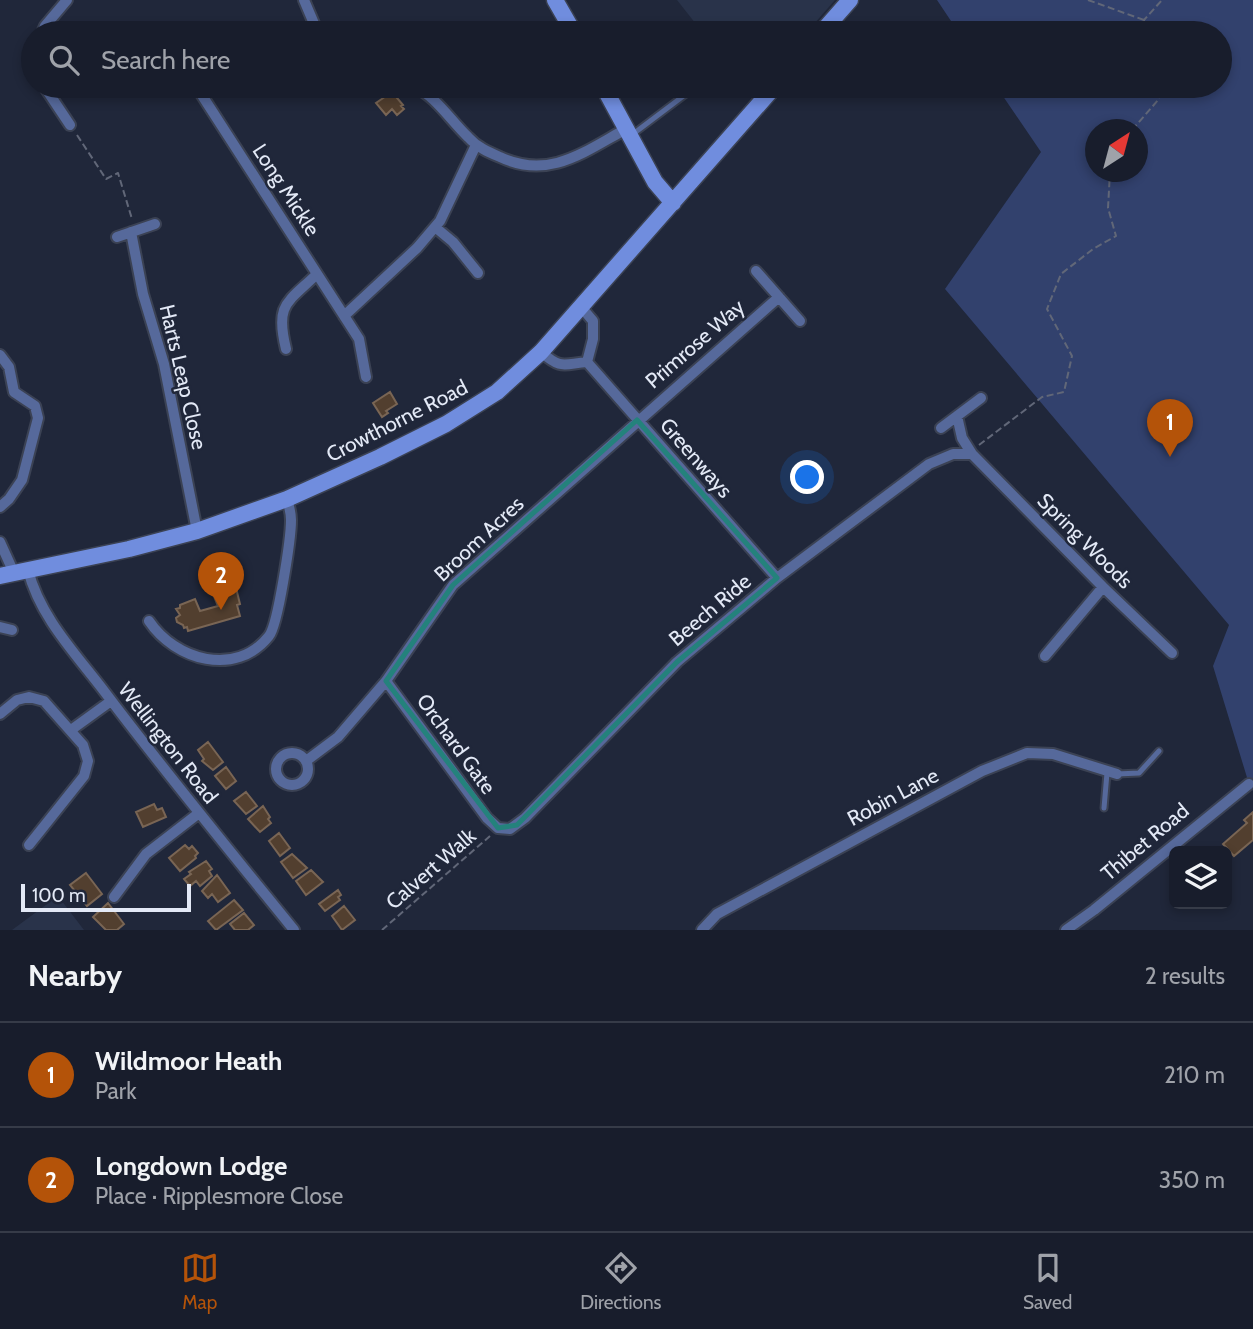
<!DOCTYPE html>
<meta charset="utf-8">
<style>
:root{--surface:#181d2c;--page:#252a38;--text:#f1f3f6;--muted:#9fa2a9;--line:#363b48;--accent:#b45309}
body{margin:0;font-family:Cabin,sans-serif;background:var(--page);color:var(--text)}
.controls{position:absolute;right:21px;bottom:21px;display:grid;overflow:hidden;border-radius:10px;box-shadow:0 4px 10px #0003}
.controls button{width:63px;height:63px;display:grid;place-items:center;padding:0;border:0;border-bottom:2px solid var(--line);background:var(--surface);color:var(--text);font:35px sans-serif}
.compass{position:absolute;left:1085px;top:119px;width:63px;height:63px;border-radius:50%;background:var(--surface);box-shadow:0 4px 10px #0003;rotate:36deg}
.scale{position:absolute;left:21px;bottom:18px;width:170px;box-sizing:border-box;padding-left:7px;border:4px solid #e3e9f6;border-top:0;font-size:19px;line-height:24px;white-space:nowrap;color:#e3e9f6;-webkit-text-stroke:5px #20273a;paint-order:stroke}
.you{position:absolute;left:808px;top:478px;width:24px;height:24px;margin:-18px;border:5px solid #fff;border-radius:50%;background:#1a73e8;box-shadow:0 0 0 10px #1a73e833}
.badge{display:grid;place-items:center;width:46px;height:46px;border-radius:50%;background:var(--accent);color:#fff;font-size:23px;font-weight:700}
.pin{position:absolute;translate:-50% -58px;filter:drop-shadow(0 2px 4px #0008)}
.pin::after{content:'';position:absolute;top:37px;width:24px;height:21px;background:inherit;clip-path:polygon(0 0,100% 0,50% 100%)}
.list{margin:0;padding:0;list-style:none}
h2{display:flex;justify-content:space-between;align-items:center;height:91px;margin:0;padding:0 28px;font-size:30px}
h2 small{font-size:23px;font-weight:400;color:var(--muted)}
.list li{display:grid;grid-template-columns:46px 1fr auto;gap:21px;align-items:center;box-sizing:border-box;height:105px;padding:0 28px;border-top:2px solid var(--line)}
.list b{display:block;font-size:26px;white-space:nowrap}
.list p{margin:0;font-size:23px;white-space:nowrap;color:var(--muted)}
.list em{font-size:23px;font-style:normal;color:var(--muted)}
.icon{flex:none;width:38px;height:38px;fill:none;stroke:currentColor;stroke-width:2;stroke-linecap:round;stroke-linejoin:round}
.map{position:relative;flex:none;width:1253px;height:930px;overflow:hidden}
.search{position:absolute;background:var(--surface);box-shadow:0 4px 10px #0003;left:21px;right:21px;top:21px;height:77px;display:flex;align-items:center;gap:18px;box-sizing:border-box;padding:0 24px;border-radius:38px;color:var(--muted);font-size:26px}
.sheet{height:301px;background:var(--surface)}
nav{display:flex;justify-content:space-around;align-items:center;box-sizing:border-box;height:98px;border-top:2px solid var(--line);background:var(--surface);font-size:19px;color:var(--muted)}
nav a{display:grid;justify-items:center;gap:4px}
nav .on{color:var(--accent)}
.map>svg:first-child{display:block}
</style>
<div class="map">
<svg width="1253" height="930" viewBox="0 0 1253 930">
<rect width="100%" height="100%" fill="#20273a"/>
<path fill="#29334a" d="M 677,0 L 835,0 L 806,33 L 703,33 Z
M 58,896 L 84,930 L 12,930 Z"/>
<path fill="#32416d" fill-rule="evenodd" d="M 937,0 L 1253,0 L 1253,791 L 1249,784 L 1213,666 L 1229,625 L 945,289 L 1041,152 L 996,86 L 1220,86 L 1220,33 L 959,33 ZM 1096,130 L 1138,130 L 1138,172 L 1096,172 Z"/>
<path fill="#523f2f" stroke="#796554" stroke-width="2" d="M 392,92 L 403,105 L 401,106 L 404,109 L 397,115 L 392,109 L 386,115 L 376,103 Z
M 390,392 L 397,404 L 386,411 L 388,413 L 382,417 L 373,403 Z
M 236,588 L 240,604 L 237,605 L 240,616 L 188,631 L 187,627 L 184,628 L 183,625 L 177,622 L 176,618 L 180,615 L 176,609 L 180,608 L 180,605 L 195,599 L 200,611 L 218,606 L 213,594 Z
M 208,742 L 223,762 L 213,770 L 202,761 L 204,759 L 198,750 Z
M 226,767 L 236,781 L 226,789 L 215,776 Z
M 246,792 L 257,806 L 246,814 L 234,801 Z
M 154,804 L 157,810 L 162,808 L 166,817 L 143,827 L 136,812 Z
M 263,806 L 270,817 L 268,819 L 271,823 L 260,832 L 248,819 Z
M 1253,812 L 1253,840 L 1234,856 L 1223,844 L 1247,823 L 1244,820 Z
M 279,833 L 290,848 L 280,856 L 269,841 Z
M 185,845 L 189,849 L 192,846 L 198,853 L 195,856 L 196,858 L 180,871 L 169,858 Z
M 292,854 L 307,868 L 293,878 L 281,862 Z
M 206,861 L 212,869 L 209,871 L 212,876 L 200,886 L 196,881 L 190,886 L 184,879 L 191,874 L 189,872 Z
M 311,870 L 323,882 L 306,895 L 296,881 Z
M 86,873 L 102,894 L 87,906 L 70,885 Z
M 217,875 L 230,893 L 218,902 L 212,894 L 208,898 L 202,891 Z
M 338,890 L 341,895 L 338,897 L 340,900 L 325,911 L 319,904 Z
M 234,900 L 243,910 L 216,930 L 208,921 Z
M 108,903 L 124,924 L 117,930 L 106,930 L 93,917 Z
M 344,906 L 355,920 L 342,930 L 332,916 Z
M 244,913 L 254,925 L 248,930 L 235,930 L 230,924 Z"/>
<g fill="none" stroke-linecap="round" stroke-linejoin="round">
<g stroke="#3b4254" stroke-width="9">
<path id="lane" d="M 633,134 L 690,91
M 1117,774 L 1139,773 L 1159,751
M 1104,808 L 1107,773"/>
</g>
<g stroke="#3b4254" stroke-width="14">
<path id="street" d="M 304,0 L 318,33
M 42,33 L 45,26 L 67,0
M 44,86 L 70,125
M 196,86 L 359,339 L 366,377
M 413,86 C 436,96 450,120 468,137 C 477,147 488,152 500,157 C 549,180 584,152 626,129
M 435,227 L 453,242 L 478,273
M 131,232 L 143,294 L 164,364 L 197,531
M 117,237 L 155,224
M 756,271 L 800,321
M 582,308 L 593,321 L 593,339 L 587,362 L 777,578
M 344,316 L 417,248 L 440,221 L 476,145
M 286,349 C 275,304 287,303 317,274
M 541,352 C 562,370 563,364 587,362
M 0,355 L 9,367 L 14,392 L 35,406 L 38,418 L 22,480 L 9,499 L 0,507
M 957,416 L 962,438 L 972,454 L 1103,587 L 1172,653
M 941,428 L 981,398
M 0,542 L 14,573
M 28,570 C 40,617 75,653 104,691 C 165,772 230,851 294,930
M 149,621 C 175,660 236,678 269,636 C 278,625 291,538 291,520 C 291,512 289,506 287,499
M 0,627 L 12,630
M 1045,656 L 1103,587
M 386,681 L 487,818 L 498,828 L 510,829 L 525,818 L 677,662 L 777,578 L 929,464 L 953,454 L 972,454
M 0,714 L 17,700 L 29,697 L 44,701 L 83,745 L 88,761 L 84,776 L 29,845
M 71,730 L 111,701
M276 769a16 16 0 1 1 32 0a16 16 0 1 1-32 0Z
M 306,761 L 338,737 L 386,681 L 453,585 L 779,297
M 114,897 L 146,854 L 199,813
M 702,930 L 717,914 L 982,771 L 1027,753 L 1053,754 L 1117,774
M 1066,930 L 1094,910 L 1249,784"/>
</g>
<g stroke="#3b4254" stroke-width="19">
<path id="secondary" d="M 555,0 L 574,33
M 821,33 L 850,0
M 603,86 L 655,182 L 673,203
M 0,576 L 129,549 L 197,531 L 287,499 L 380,457 L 446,424 L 497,392 L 541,352 L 775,86"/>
</g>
<path stroke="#616778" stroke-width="2" stroke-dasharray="7 3.5" stroke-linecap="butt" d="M 1088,0 L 1144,20
M 1144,33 L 1144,20 L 1162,0
M 1132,130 L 1159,99 L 1160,86
M 77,135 L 106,179 L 118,173 L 132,219
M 979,445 L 1042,397 L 1064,392 L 1072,356 L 1047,309 L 1061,274 L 1093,249 L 1116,236 L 1108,208 L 1110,172
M 382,930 L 490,836"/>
<use href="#lane" stroke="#56699b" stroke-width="5"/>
<use href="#street" stroke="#56699b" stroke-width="10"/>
<use href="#secondary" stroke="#708dde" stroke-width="16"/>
</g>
<path fill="none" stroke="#24827c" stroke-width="5" stroke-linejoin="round" d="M 637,420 L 777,578 L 677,662 L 517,825 L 498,828 L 386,681 L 453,585 Z"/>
<g text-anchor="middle" stroke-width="5" stroke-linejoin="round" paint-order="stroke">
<g font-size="21" fill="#e3e9f6" stroke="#20273a">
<text transform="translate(286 190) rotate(57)" y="7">Long Mickle</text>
<text transform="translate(695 344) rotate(-41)" y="7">Primrose Way</text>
<text transform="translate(183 377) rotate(77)" y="7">Harts Leap Close</text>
<text transform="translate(397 421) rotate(-27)" y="7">Crowthorne Road</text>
<text transform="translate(696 458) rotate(49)" y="7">Greenways</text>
<text transform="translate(479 539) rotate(-43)" y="7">Broom Acres</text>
<text transform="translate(1085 541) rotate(45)" y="7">Spring Woods</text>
<text transform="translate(710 610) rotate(-40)" y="7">Beech Ride</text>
<text transform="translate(168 743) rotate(52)" y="7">Wellington Road</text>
<text transform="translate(456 744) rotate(54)" y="7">Orchard Gate</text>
<text transform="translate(893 797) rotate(-28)" y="7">Robin Lane</text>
<text transform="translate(1145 842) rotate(-40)" y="7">Thibet Road</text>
<text transform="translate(431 869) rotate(-41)" y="7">Calvert Walk</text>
</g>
</g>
</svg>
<div class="controls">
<button><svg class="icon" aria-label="layers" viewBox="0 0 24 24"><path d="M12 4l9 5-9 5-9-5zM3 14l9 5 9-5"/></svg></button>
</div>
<svg class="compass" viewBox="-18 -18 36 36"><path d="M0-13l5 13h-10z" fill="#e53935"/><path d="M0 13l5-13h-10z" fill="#9fa2a9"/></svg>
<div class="scale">100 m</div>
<div class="you"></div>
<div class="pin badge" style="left:1170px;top:457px">1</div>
<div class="pin badge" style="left:221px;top:610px">2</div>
<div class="search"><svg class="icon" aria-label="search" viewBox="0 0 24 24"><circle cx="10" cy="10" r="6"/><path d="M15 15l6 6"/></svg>Search here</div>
</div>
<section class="sheet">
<h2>Nearby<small>2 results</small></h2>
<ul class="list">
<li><span class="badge">1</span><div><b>Wildmoor Heath</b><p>Park</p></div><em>210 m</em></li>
<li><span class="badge">2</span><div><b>Longdown Lodge</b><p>Place · Ripplesmore Close</p></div><em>350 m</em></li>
</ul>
</section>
<nav>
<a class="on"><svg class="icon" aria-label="map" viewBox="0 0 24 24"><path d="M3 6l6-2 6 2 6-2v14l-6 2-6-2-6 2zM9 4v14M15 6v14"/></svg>Map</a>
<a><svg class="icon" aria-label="directions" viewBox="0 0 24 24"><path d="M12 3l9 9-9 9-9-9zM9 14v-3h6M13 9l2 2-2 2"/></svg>Directions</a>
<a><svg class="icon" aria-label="saved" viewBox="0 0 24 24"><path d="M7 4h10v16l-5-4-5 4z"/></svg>Saved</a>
</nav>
